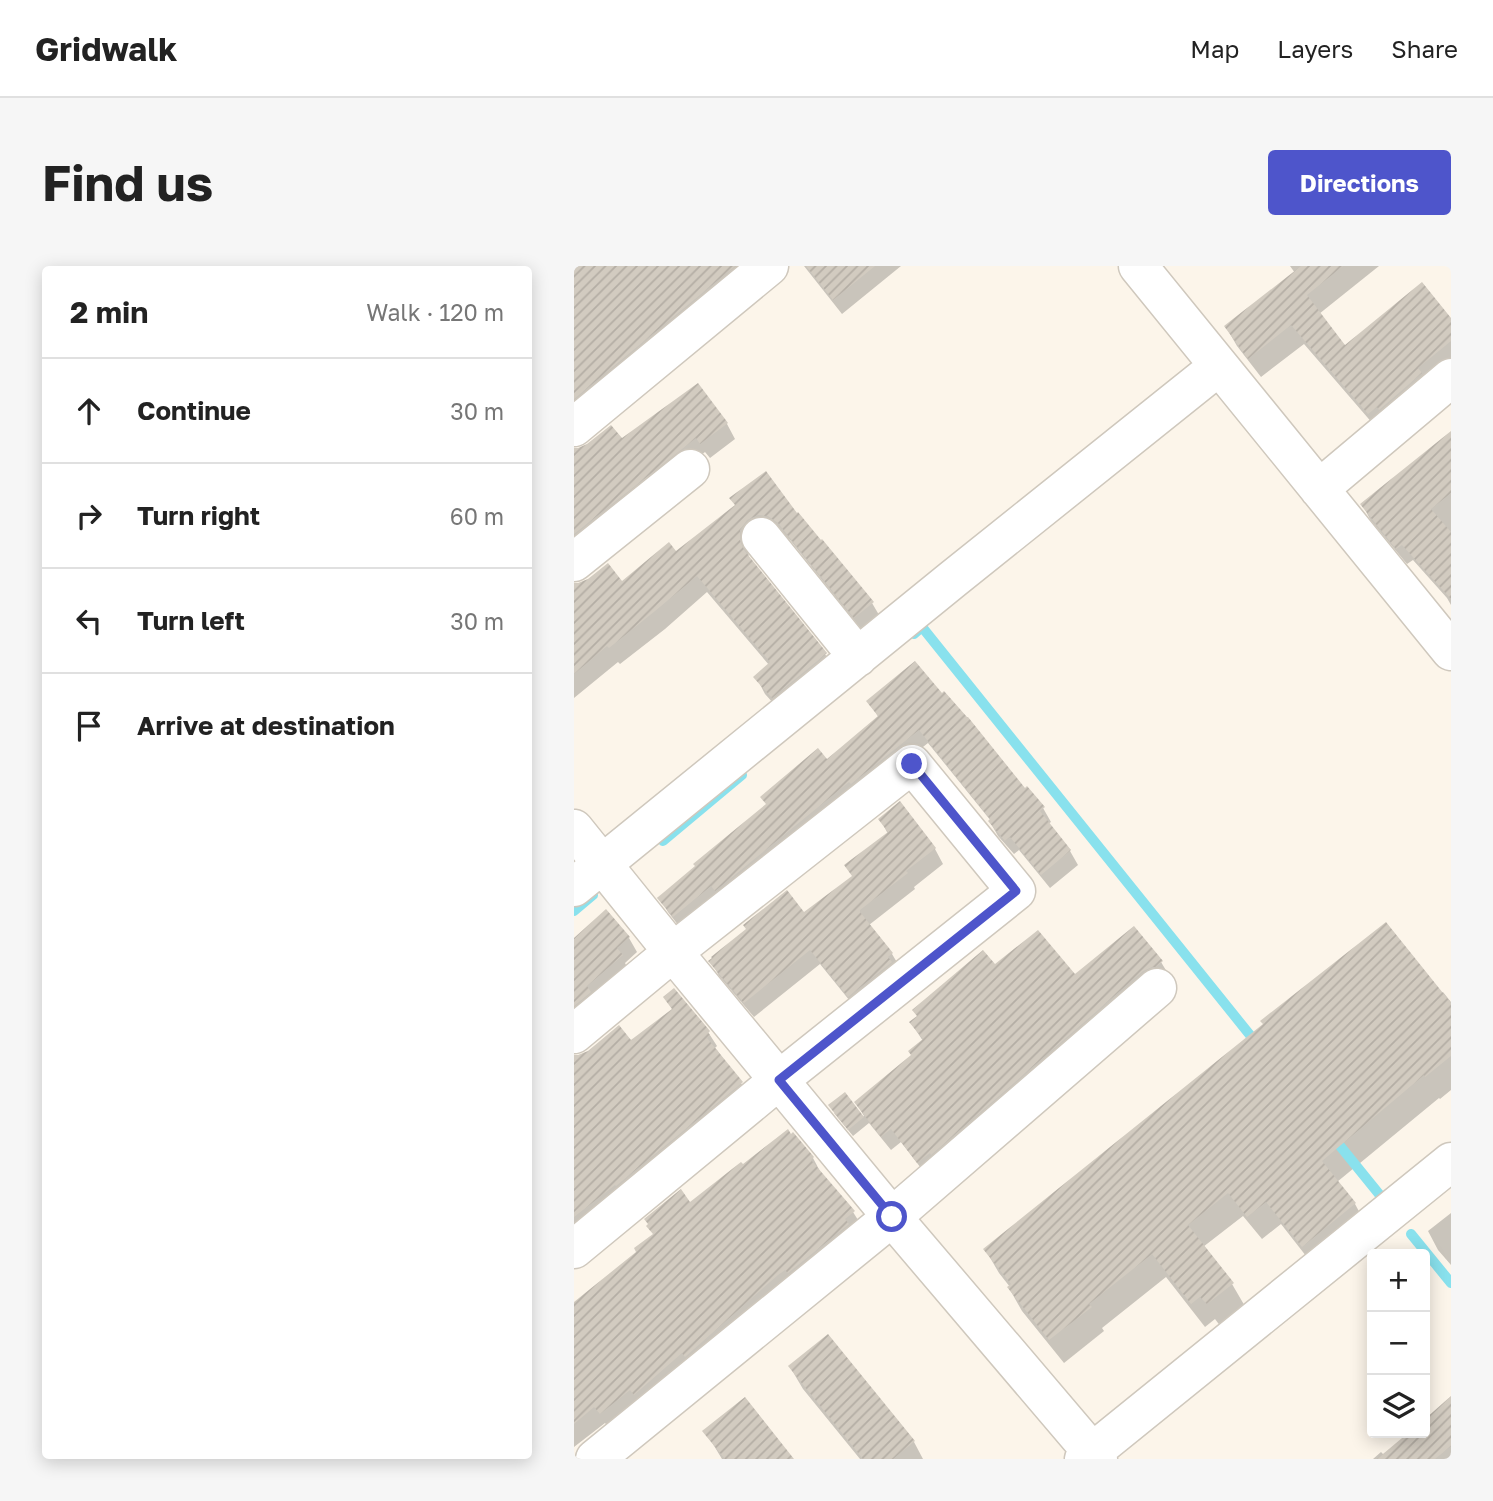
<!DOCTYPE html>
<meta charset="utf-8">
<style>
:root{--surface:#fff;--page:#f6f6f6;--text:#222;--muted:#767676;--line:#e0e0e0;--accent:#4e55cb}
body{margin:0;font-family:"Golos Text",sans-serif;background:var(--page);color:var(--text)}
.controls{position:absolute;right:21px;bottom:21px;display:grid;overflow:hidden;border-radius:7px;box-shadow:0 4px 18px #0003}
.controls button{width:63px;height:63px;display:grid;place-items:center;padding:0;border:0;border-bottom:2px solid var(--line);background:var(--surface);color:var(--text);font:35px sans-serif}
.stop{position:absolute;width:21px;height:21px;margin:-16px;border:5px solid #4e55cb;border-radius:50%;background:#fff}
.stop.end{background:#4e55cb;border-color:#fff;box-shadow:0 2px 7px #0008}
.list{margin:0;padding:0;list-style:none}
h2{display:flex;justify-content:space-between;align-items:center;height:91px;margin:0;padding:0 28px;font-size:30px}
h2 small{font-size:23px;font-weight:400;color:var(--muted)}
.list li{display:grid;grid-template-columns:46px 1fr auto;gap:21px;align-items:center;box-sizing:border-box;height:105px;padding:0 28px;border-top:2px solid var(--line)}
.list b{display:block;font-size:26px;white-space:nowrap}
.list em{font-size:23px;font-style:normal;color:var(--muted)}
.icon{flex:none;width:38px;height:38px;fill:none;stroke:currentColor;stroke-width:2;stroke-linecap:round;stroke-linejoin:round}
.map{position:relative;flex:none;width:877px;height:1193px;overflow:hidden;border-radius:7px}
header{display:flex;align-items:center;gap:42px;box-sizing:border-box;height:98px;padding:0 35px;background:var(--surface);border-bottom:2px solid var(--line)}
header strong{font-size:33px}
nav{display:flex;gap:38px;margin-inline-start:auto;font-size:24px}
.intro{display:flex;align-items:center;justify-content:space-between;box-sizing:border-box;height:168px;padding:0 42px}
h1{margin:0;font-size:49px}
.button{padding:18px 32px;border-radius:7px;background:var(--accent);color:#fff;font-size:24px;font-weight:700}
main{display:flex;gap:42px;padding:0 42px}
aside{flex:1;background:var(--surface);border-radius:7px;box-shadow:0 4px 18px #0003}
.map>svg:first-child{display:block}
</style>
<header>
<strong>Gridwalk</strong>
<nav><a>Map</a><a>Layers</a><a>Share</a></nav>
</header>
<div class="intro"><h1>Find us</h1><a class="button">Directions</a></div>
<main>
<aside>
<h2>2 min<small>Walk · 120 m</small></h2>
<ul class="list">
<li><svg class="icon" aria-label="ahead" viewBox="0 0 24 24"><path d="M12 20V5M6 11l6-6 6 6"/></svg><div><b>Continue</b></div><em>30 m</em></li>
<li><svg class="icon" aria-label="right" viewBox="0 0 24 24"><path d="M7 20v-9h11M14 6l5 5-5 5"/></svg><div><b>Turn right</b></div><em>60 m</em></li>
<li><svg class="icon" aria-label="left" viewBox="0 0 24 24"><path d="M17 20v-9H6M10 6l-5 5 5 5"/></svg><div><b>Turn left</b></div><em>30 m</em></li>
<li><svg class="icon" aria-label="arrive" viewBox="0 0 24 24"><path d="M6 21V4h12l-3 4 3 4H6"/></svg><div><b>Arrive at destination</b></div></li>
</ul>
</aside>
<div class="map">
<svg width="877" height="1193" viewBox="0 0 877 1193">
<defs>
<pattern id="building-hatch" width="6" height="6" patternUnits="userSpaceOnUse" patternTransform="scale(1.75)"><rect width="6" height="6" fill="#d2cbc0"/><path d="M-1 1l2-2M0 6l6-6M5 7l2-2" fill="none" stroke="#b4aea5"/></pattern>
</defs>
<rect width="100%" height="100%" fill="#fcf5ea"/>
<path fill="#0003" d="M 0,0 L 187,0 L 0,154 Z
M 230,0 L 327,0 L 268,48 Z
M 716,0 L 805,0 L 745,48 L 771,81 L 877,55 L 877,104 L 806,166 L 730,78 L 687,111 L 663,80 L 652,61 L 721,7 Z
M 124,119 L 153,158 L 161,173 L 136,192 L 131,186 L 111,201 L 0,290 L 0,184 L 47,175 Z
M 877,167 L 877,339 L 873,332 L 839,294 L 833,298 L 797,255 L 788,238 Z
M 162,240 L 223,249 L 298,337 L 308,354 L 291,368 L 216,274 L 206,267 L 176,280 L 174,293 L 251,388 L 261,405 L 209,448 L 191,428 L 182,411 L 195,399 L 133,326 L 91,363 L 46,398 L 44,396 L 0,432 L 0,349 L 48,317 L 102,287 Z
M 341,397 L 451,524 L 469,542 L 477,556 L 474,558 L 496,585 L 504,599 L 476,622 L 445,584 L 440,588 L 424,570 L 416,556 L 417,555 L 354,477 L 286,531 L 108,664 L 94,646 L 86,632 L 305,452 L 295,436 Z
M 306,553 L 361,583 L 369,598 L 340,621 L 341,623 L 295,659 L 318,688 L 327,703 L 284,745 L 246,698 L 180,751 L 145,710 L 137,695 L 230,649 L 279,611 L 314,568 Z
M 55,672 L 63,686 L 51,697 L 55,705 L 0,761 L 0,673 Z
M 587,696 L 596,711 L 353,910 L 327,876 L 317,884 L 295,857 L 279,870 L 260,847 L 288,851 L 290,850 L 282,836 L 339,790 L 349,775 L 337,757 L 421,701 L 500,711 Z
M 869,726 L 877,736 L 877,824 L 866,833 L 865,832 L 763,916 L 781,938 L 794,962 L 743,1004 L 707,958 L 688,973 L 669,950 L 629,981 L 658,1018 L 672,1042 L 647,1061 L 641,1053 L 631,1061 L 592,1011 L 528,1062 L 530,1065 L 490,1097 L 448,1045 L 435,1022 L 436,1021 L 425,1007 L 411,983 Z
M 91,732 L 134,766 L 143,780 L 141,782 L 143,784 L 167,817 L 176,831 L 0,972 L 0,806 L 57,777 L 99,744 Z
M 219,869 L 239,892 L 248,909 L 279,946 L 289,962 L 36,1163 L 31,1157 L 0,1181 L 0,1039 L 64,986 L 80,969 L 74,960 L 116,938 L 168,901 Z
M 877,947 L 877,999 L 864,984 L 854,965 Z
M 254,1070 L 340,1176 L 349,1193 L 286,1193 L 229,1123 L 216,1101 Z
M 877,1133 L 877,1193 L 799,1193 L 807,1186 L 810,1189 L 837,1167 L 851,1167 L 851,1155 Z
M 131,1165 L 218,1193 L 148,1193 Z"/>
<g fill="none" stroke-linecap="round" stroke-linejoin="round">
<path stroke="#89e1ed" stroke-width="10" d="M 340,368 L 348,361 L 684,779
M 89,575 L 168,509
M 0,645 L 19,629
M 758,870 L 805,928
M 837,968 L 877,1017"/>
</g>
<path fill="url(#building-hatch)" d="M 0,0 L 161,0 L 0,133 Z
M 232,0 L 301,0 L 259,34 Z
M 727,0 L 769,0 L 733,29 L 771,79 L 848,16 L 877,52 L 877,75 L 844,102 L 848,107 L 805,144 L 803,141 L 794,148 L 717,59 L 674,93 L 650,60 Z
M 124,117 L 154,157 L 126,178 L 122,172 L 0,268 L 0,182 L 4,182 L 13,178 L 37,159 L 48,172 Z
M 877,165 L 877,227 L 857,243 L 877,266 L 877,333 L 828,279 L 822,283 L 786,238 Z
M 192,205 L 223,247 L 224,246 L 247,274 L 248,273 L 300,336 L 280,352 L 204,257 L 194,250 L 184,249 L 173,254 L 166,264 L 166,275 L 170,284 L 253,387 L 198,432 L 179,411 L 196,396 L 123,310 L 81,345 L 35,382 L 33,380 L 0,408 L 0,317 L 4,317 L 14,313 L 34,297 L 48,315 L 95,276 L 102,285 L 161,239 L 155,232 Z
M 341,395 L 368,427 L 370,425 L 393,451 L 394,451 L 451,522 L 453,520 L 471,541 L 466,545 L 497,584 L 467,609 L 436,571 L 431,575 L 414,555 L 416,553 L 345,464 L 277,518 L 275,516 L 141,625 L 137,620 L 99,651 L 83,632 L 121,600 L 119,598 L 192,538 L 186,531 L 244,482 L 253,493 L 304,450 L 292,435 Z
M 326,535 L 362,582 L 332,605 L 334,607 L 286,644 L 286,646 L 319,687 L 314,691 L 318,696 L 274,731 L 236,684 L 170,737 L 134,695 L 138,692 L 137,691 L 172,663 L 169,659 L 213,624 L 230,646 L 278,610 L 270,599 L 314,566 L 304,553 Z
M 32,643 L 56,671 L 43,682 L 49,689 L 13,720 L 17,726 L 0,740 L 0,672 Z
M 812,656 L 877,737 L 877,790 L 851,811 L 850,809 L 748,895 L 782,937 L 728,981 L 692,936 L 673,951 L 654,927 L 614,959 L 660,1017 L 633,1038 L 626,1031 L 617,1038 L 578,988 L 515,1038 L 518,1041 L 475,1074 L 433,1021 L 437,1018 L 409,983 L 689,758 L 686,755 Z
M 560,660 L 589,695 L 582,701 L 578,701 L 569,705 L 357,889 L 356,887 L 343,897 L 317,863 L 307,871 L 280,836 L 337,789 L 334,785 L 349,773 L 335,756 L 343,750 L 338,744 L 409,684 L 421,698 L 464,664 L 501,708 Z
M 100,722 L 136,765 L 134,767 L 136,769 L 133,772 L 169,816 L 42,920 L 41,919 L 0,951 L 0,789 L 4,789 L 14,785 L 45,759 L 57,774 L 98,743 L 89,731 Z
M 271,826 L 290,851 L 274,864 L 254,839 Z
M 214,863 L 217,868 L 219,866 L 240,891 L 237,894 L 281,945 L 271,953 L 275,958 L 214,1007 L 211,1004 L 204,1009 L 111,1091 L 108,1087 L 60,1129 L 56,1124 L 26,1148 L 20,1141 L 0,1158 L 0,1036 L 62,986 L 60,982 L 79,968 L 72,960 L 74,958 L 70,953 L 107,923 L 116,936 L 167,896 L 169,898 Z
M 254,1068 L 341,1175 L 319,1193 L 289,1193 L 214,1100 Z
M 877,1130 L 877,1180 L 861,1193 L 803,1193 L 834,1167 L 851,1167 L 851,1153 Z
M 171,1131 L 220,1193 L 151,1193 L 128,1165 Z"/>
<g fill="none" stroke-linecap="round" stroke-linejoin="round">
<g stroke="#cfc8bd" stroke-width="41">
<path id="minor" d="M 564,0 L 877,385
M 0,161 L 195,0
M 745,223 L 877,112
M 187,271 L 284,391
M 0,296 L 116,203
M 0,563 L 99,686 L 318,951 L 524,1193
M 0,621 L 379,313 L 645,100
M 0,768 L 99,686 L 338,498 L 442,625 L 205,814 L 0,983
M 21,1193 L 318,951 L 583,722
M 510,1193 L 877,896"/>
</g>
<use href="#minor" stroke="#fff" stroke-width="38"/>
</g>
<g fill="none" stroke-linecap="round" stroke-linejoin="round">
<path stroke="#4e55cb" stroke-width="9" d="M 318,951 L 205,814 L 442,625 L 338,498"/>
</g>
</svg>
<div class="controls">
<button>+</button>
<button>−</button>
<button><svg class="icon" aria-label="layers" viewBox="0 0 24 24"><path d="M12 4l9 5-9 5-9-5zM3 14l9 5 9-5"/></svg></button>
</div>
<div class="stop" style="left:318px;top:951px"></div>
<div class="stop end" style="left:338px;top:498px"></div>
</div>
</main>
